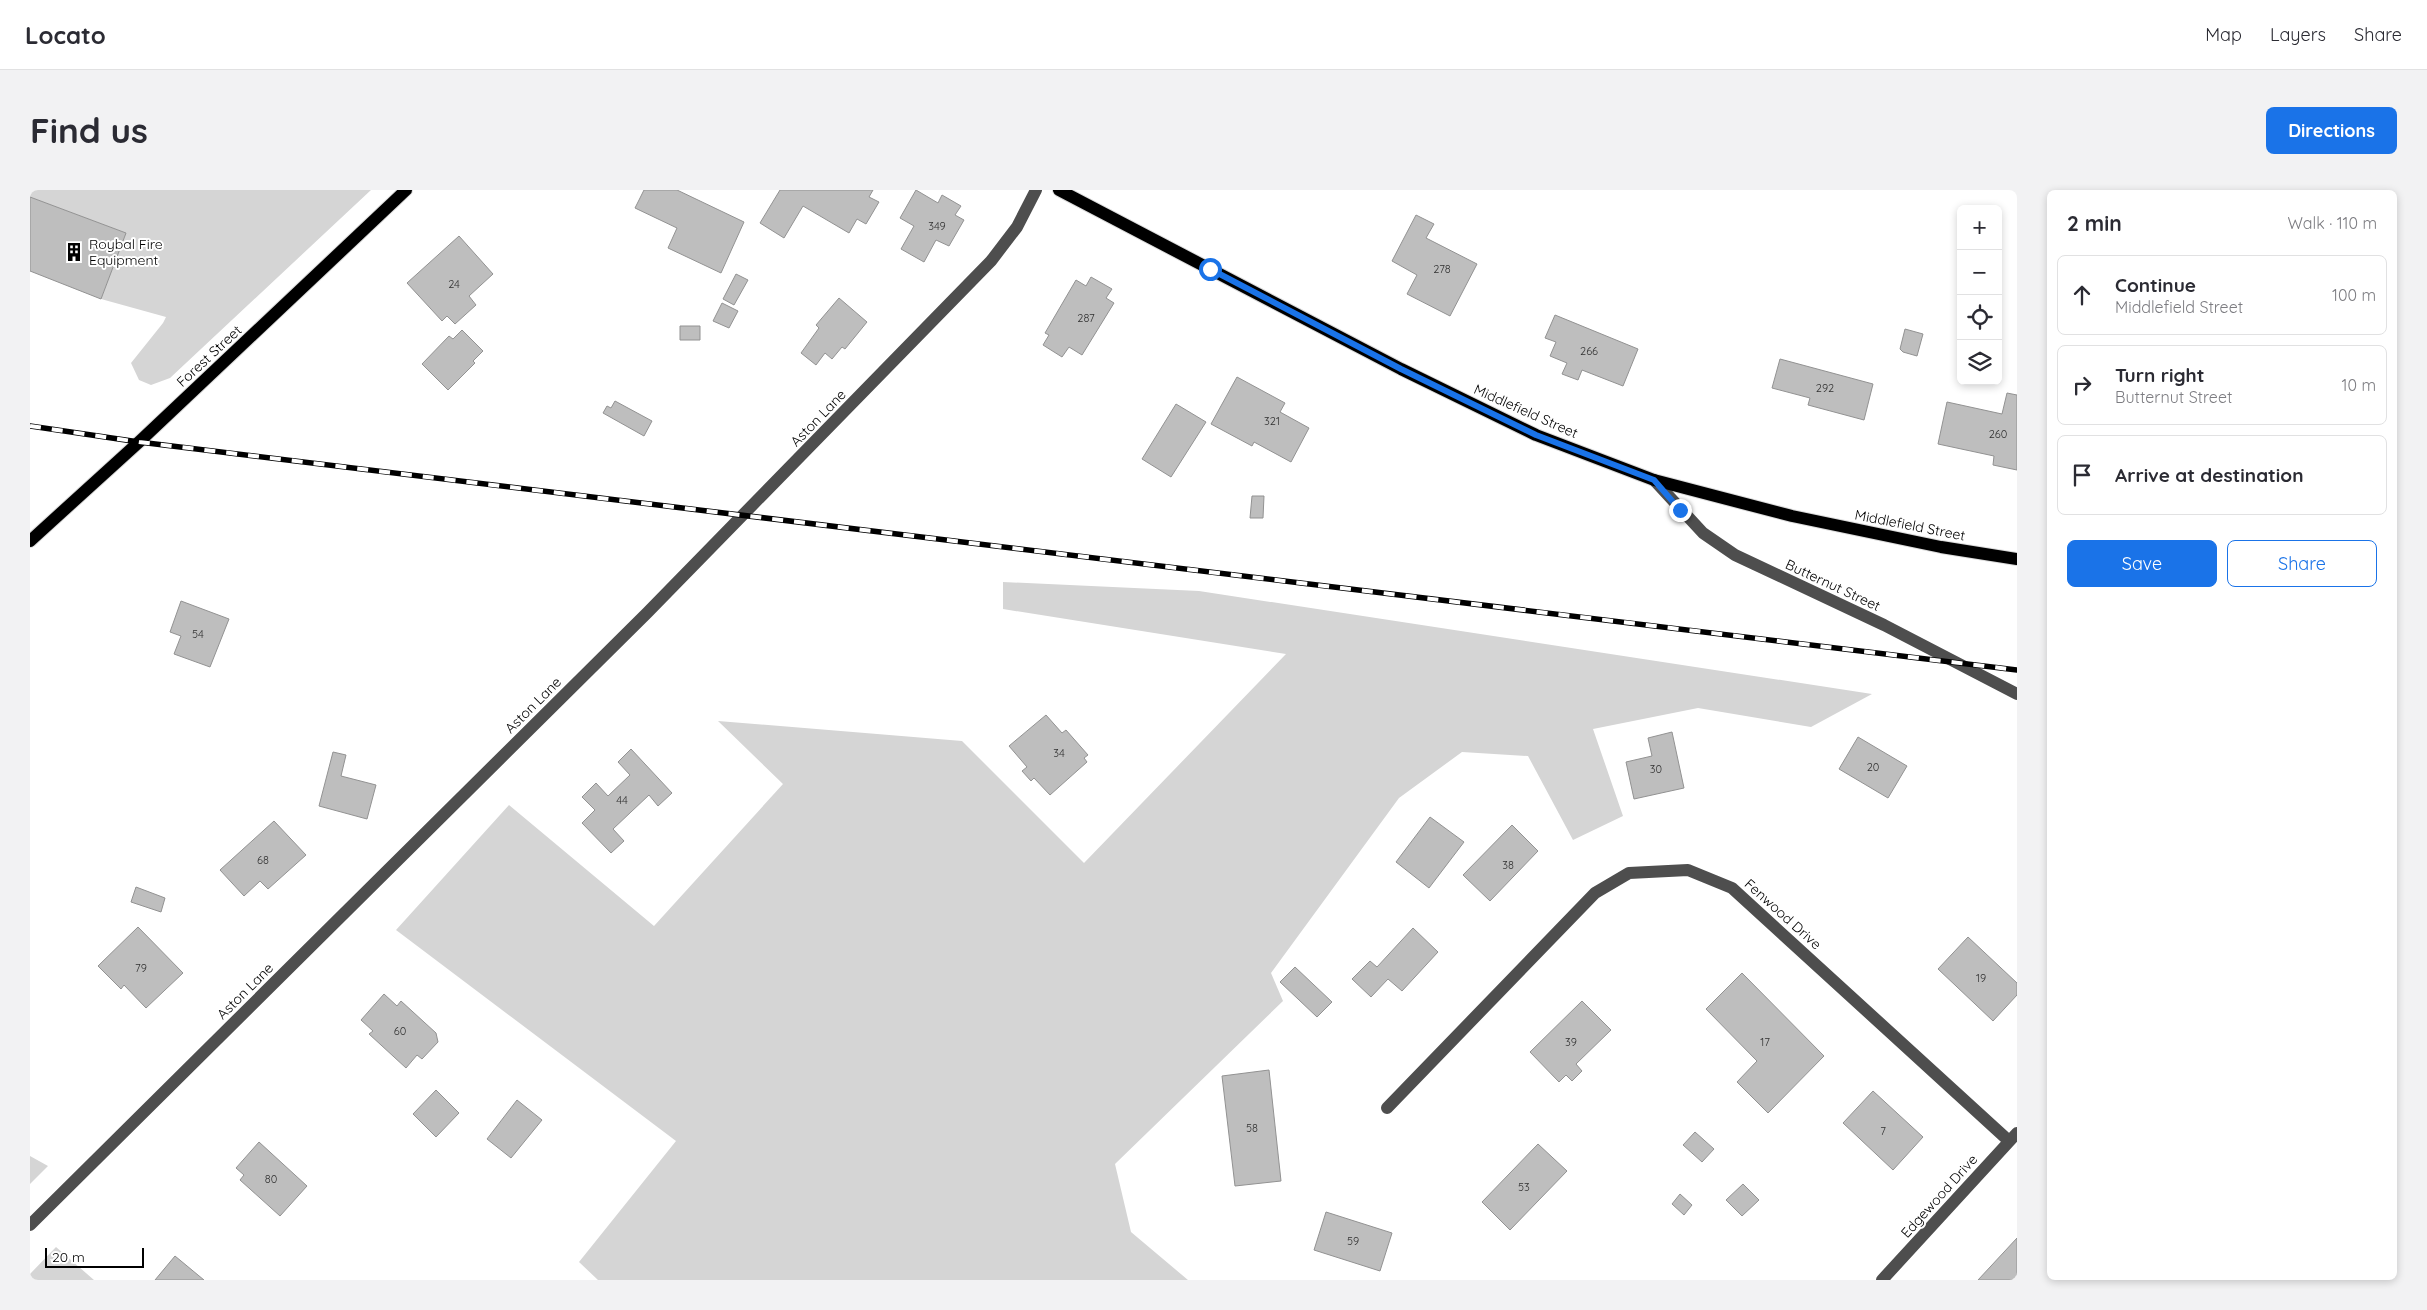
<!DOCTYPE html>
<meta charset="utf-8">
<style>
:root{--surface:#fff;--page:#f2f2f3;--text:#2b2b33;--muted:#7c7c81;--line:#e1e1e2;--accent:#1a73e8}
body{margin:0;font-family:Quicksand,sans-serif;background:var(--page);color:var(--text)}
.controls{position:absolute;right:15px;top:15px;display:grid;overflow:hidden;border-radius:8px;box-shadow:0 2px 8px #0003}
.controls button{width:45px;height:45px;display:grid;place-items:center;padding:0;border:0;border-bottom:1px solid var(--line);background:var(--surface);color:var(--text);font:25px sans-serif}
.scale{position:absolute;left:15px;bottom:12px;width:99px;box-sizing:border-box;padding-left:5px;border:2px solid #000;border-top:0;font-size:14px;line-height:18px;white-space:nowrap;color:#000;-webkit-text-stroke:4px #fff;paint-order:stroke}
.stop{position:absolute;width:15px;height:15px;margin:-11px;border:4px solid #1a73e8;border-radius:50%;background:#fff}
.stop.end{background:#1a73e8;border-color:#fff;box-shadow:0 1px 5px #0008}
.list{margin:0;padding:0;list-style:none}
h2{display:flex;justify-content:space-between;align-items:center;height:65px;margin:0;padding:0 20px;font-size:21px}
h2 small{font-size:16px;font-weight:400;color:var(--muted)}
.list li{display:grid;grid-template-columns:32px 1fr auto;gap:15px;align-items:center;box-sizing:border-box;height:80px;margin:0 10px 10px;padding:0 10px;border:1px solid var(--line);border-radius:8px}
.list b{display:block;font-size:19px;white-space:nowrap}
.list p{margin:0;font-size:16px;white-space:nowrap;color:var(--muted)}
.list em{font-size:16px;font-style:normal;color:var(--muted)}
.actions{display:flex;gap:10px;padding:15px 20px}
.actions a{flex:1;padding:11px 0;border:1px solid var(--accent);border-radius:8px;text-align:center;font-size:18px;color:var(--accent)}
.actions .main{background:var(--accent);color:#fff}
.icon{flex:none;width:28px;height:28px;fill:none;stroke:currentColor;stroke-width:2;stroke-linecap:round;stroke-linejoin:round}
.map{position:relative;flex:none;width:1987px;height:1090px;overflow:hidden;border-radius:8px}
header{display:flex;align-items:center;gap:30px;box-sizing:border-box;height:70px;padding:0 25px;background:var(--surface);border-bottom:1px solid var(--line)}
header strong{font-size:24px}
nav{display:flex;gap:28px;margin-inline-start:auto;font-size:18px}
.intro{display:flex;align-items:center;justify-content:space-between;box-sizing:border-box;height:120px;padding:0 30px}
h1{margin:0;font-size:35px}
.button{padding:12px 22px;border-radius:8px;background:var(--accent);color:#fff;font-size:18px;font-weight:700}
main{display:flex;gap:30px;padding:0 30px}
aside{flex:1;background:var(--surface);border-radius:8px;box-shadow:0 2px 8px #0003}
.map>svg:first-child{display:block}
</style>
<header>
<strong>Locato</strong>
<nav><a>Map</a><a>Layers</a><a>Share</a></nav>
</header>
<div class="intro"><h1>Find us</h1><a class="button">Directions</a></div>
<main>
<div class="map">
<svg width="1987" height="1090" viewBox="0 0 1987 1090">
<rect width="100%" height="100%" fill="#fff"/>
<path fill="#d5d5d5" d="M 0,0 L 341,0 L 140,188 L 121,195 L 109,190 L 101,173 L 133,133 L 136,127 L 71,109 L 96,43 L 0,7 Z
M 973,392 L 1169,401 L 1842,504 L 1781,537 L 1668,518 L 1563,539 L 1593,626 L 1543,650 L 1498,566 L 1432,562 L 1369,608 L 1241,783 L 1253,811 L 1085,974 L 1101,1042 L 1158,1090 L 568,1090 L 549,1072 L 646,951 L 366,740 L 479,615 L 624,736 L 753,594 L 688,531 L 932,551 L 1054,673 L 1256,464 L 973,419 Z
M 0,966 L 18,976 L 0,994 Z
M 26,1057 L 64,1090 L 0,1090 L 0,1084 Z"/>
<path fill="#bebebe" stroke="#929292" d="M 614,0 L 647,0 L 714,32 L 691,83 L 638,58 L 647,38 L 605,18 Z
M 750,0 L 843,0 L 839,7 L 849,12 L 836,34 L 827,29 L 819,43 L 773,16 L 754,48 L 730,33 Z
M 886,0 L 908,13 L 912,5 L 931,16 L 925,25 L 934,30 L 919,56 L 906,50 L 894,72 L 871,59 L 884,36 L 870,28 Z
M 0,7 L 96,43 L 71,109 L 0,81 Z
M 1386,25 L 1404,34 L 1396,48 L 1447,74 L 1420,126 L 1377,104 L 1387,85 L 1362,71 Z
M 429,46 L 463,84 L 439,106 L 446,115 L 425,134 L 417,126 L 412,131 L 377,93 Z
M 706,84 L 718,90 L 704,115 L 693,109 Z
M 1061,87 L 1082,99 L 1076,108 L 1084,113 L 1052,165 L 1039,157 L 1032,167 L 1013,155 L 1019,145 L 1015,143 L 1046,90 L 1056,96 Z
M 809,108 L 837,132 L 815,159 L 812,157 L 802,169 L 795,163 L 786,175 L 771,163 L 789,138 L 786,135 Z
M 692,113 L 708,121 L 699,138 L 683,131 Z
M 1525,125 L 1608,159 L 1593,196 L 1552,180 L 1548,190 L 1532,184 L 1537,173 L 1520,166 L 1526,152 L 1515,148 Z
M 650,136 L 670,136 L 670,150 L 650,150 Z
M 1875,139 L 1893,144 L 1887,166 L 1873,162 L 1870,159 Z
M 432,140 L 453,161 L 443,171 L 445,173 L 418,200 L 392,174 L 419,146 L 423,149 Z
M 1750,169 L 1843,194 L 1834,230 L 1778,215 L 1780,208 L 1742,198 Z
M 1207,187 L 1255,213 L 1250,222 L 1279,238 L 1261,272 L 1224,252 L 1222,256 L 1181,234 Z
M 1977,203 L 1987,205 L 1987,280 L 1963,275 L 1964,266 L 1908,254 L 1917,212 L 1972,224 Z
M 585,211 L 622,231 L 614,246 L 573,223 L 577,216 L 581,218 Z
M 1146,214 L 1176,232 L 1141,287 L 1112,269 Z
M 1222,306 L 1234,306 L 1233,328 L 1220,328 Z
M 151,411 L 199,429 L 180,477 L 144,464 L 151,446 L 140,442 Z
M 1016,525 L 1032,543 L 1036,540 L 1058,565 L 1054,568 L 1057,572 L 1020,605 L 1004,588 L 1001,591 L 992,581 L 997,577 L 979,556 Z
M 1642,542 L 1654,598 L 1604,609 L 1596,572 L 1622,566 L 1618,548 Z
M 1828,547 L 1877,576 L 1858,608 L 1809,579 Z
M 601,559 L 642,603 L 628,616 L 619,605 L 583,639 L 594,651 L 581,663 L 552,633 L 565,620 L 552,607 L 566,593 L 578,606 L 600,585 L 588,572 Z
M 303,562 L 316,565 L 311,586 L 346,595 L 337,629 L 289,616 Z
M 1400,627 L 1434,652 L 1399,698 L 1366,672 Z
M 244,631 L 276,665 L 238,699 L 230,691 L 214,706 L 190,680 Z
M 1482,635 L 1508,661 L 1460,711 L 1433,685 Z
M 106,697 L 135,708 L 131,722 L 101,712 Z
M 108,737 L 153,783 L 116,818 L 94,795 L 91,799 L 68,776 Z
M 1383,738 L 1408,762 L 1372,801 L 1358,789 L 1341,807 L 1322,789 L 1340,771 L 1347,777 Z
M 1938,747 L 1987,793 L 1987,805 L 1963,831 L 1908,779 Z
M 1265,777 L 1302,812 L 1287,827 L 1250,792 Z
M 1712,783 L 1794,866 L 1738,923 L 1707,892 L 1727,871 L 1676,819 Z
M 354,804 L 367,816 L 371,811 L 406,843 L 408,852 L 392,869 L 387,865 L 376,878 L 339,844 L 343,841 L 331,830 Z
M 1552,811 L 1581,840 L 1546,874 L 1552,881 L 1542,891 L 1536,885 L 1529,892 L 1500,862 Z
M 1239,880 L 1251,991 L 1205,996 L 1192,886 Z
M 406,900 L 429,923 L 406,947 L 383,924 Z
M 1843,901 L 1893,947 L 1863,980 L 1813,933 Z
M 487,910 L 512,930 L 481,968 L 457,949 Z
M 1665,942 L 1684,959 L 1672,972 L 1653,955 Z
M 229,952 L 277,996 L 250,1026 L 210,990 L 214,985 L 206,978 Z
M 1508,954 L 1537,981 L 1480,1040 L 1452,1012 Z
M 1713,994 L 1729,1010 L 1712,1026 L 1696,1010 Z
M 1650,1004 L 1662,1015 L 1654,1025 L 1642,1014 Z
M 1296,1022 L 1362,1043 L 1350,1081 L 1284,1060 Z
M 1987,1048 L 1987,1090 L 1948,1090 Z
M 145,1066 L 174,1090 L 125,1090 Z"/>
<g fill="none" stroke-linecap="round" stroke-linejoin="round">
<g stroke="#dbdbdb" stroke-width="14">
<path id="major" d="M 1029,0 L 1371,179 L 1506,245 L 1624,290 L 1762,326 L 1911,357 L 1987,369
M 0,351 L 109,252 L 376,0"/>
</g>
<path stroke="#4e4e4e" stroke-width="12" d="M 1624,290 L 1673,343 L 1705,365 L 1854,435 L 1987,504
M 1357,918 L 1565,703 L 1599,683 L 1658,680 L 1702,698 L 1979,951
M 0,1035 L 617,423 L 961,71 L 987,37 L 1006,0
M 1852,1090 L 1987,943"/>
<use href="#major" stroke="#000" stroke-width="12"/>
<g stroke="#000" stroke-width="5.5">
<path id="rail" d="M 0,236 L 109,252 L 1987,480"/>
</g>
<use href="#rail" stroke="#fff" stroke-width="4" stroke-dasharray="11" stroke-linecap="butt"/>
</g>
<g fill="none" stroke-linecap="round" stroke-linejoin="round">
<path stroke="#1a73e8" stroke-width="6" d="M 1180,79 L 1371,179 L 1506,245 L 1624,290 L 1650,320"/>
</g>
<defs>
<g id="building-bare" transform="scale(1.5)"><path d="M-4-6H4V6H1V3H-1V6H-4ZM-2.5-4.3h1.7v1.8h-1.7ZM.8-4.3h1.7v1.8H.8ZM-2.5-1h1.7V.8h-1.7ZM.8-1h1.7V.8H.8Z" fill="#000" stroke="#fff" stroke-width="2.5" paint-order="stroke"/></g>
</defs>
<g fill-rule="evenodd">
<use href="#building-bare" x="44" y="62"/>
</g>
<g text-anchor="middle" stroke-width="4" stroke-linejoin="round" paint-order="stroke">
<g font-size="11" fill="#303030">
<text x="907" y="40">349</text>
<text x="1412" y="83">278</text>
<text x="424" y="98">24</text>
<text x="1056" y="132">287</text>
<text x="1559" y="165">266</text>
<text x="1795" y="202">292</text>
<text x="1242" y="235">321</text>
<text x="1968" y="248">260</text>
<text x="168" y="448">54</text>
<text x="1029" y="567">34</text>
<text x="1843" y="581">20</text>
<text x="1626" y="583">30</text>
<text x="592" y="614">44</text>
<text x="233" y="674">68</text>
<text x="1478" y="679">38</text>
<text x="111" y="782">79</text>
<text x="1951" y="792">19</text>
<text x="370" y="845">60</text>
<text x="1541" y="856">39</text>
<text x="1735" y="856">17</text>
<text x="1222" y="942">58</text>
<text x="1853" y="945">7</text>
<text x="241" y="993">80</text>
<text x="1494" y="1001">53</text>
<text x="1323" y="1055">59</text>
</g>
<g font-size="14" fill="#000" stroke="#fff" text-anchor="start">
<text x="59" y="59">Roybal Fire<tspan x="59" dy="16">Equipment</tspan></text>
</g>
<g font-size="14" fill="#000" stroke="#fff">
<text transform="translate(179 166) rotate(-43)" y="5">Forest Street</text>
<text transform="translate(1496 221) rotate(24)" y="5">Middlefield Street</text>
<text transform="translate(788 228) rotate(-46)" y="5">Aston Lane</text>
<text transform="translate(1880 335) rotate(11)" y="5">Middlefield Street</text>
<text transform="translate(1803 395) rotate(25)" y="5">Butternut Street</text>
<text transform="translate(503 515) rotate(-45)" y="5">Aston Lane</text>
<text transform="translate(1753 724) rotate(42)" y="5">Fenwood Drive</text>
<text transform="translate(215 801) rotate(-45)" y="5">Aston Lane</text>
<text transform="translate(1909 1006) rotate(-48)" y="5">Edgewood Drive</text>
</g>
</g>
</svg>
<div class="controls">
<button>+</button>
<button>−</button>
<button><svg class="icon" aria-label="locate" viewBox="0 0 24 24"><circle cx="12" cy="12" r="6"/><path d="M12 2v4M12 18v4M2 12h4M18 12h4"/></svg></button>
<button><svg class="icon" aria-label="layers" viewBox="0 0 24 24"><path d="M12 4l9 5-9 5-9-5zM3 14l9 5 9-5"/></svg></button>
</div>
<div class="scale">20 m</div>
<div class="stop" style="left:1180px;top:79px"></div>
<div class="stop end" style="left:1650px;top:320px"></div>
</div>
<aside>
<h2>2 min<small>Walk · 110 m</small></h2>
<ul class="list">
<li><svg class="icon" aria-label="ahead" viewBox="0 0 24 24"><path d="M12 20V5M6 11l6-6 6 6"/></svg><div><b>Continue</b><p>Middlefield Street</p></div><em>100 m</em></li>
<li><svg class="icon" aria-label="right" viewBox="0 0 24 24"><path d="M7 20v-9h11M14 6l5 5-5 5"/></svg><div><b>Turn right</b><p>Butternut Street</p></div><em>10 m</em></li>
<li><svg class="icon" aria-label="arrive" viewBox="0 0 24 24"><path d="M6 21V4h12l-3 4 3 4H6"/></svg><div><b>Arrive at destination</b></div></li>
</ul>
<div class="actions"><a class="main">Save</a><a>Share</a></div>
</aside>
</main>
